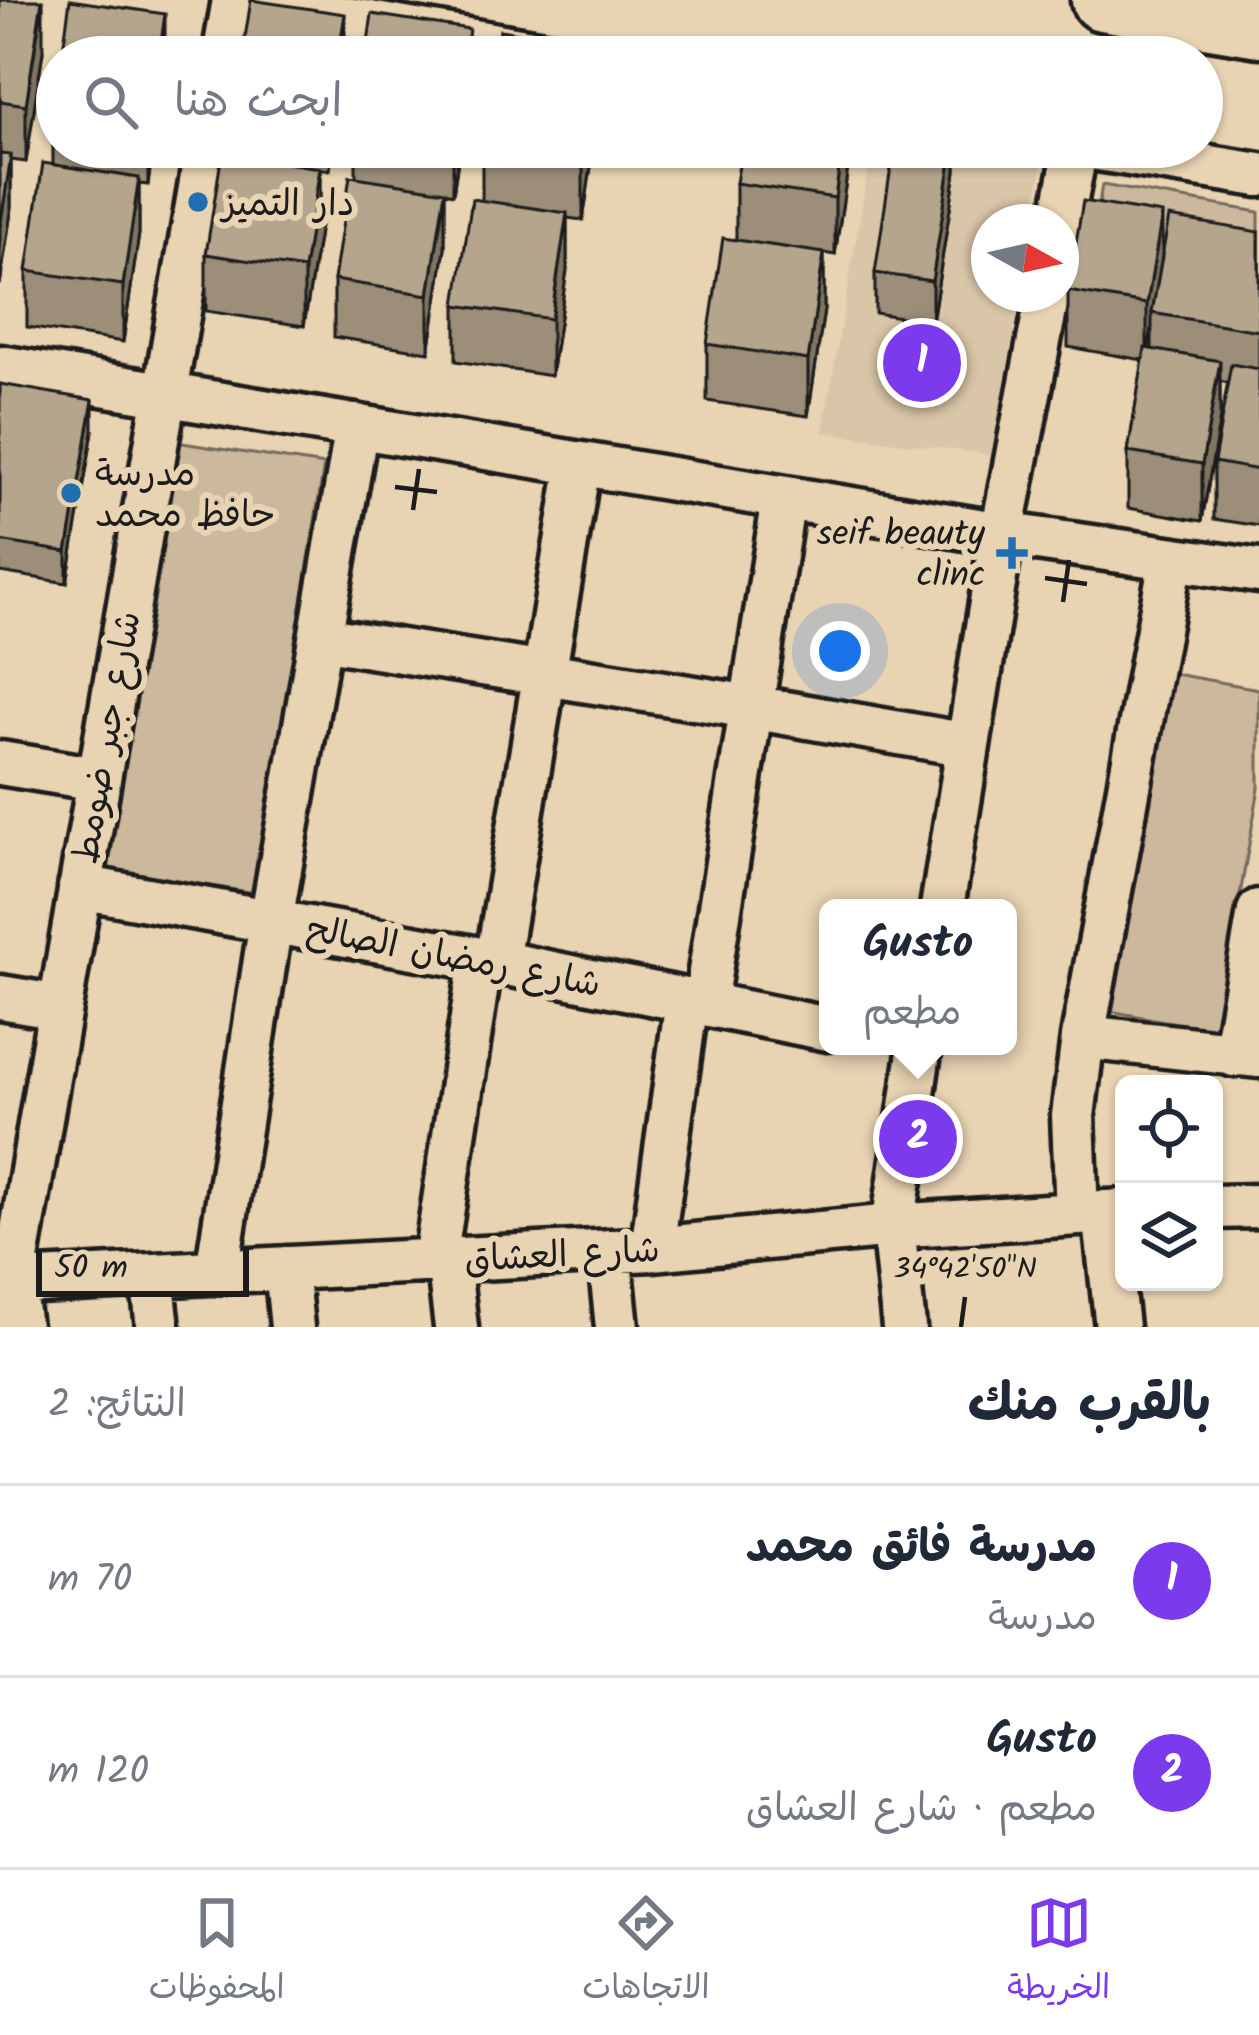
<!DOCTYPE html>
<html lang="ar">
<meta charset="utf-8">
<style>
:root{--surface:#fff;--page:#f6f6f7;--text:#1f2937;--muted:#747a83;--line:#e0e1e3;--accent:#7c3aed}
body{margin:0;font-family:Kalam,"Playpen Sans Arabic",sans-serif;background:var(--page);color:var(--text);direction:rtl}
.controls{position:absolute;right:36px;bottom:36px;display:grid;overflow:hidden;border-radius:18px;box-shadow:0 3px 9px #0004}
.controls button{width:108px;height:108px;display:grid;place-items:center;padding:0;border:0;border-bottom:3px solid var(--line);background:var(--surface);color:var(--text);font:60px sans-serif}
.compass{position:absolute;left:971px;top:204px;width:108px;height:108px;border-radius:50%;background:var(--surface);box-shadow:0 3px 9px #0004;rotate:98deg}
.scale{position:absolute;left:36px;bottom:30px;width:213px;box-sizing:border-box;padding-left:12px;border:6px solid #1c1c1c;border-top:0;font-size:33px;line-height:42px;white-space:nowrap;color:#1c1c1c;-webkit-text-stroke:9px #e8d3b2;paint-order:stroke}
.you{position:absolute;left:840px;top:651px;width:42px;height:42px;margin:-30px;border:9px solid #fff;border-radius:50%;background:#1a73e8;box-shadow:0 0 0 18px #1a73e833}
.badge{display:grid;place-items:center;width:78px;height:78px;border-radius:50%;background:var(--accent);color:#fff;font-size:39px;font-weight:700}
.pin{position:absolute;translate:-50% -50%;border:6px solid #fff;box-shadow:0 3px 12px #0006}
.popup{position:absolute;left:819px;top:899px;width:198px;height:156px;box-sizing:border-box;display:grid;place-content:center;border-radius:18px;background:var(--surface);filter:drop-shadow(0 3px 9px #0005);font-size:39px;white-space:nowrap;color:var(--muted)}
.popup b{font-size:45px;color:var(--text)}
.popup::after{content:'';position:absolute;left:50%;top:100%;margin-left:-24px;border:24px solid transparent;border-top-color:var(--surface)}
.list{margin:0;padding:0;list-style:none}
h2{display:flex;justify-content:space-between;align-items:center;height:156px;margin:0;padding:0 48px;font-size:51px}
h2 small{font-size:39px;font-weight:400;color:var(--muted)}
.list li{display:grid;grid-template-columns:78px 1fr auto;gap:36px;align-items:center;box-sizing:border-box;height:192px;padding:0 48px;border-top:3px solid var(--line)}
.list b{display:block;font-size:45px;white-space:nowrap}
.list p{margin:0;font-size:39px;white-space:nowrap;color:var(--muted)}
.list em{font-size:39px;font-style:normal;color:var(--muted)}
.icon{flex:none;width:66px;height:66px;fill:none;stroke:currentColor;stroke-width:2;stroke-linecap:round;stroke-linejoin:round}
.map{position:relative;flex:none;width:1259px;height:1327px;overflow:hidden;direction:ltr}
.search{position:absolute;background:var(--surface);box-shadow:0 3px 9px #0004;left:36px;right:36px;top:36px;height:132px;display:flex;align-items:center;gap:30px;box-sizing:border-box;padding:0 42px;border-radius:66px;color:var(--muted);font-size:45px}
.sheet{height:540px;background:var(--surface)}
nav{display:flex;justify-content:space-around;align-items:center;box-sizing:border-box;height:168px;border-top:3px solid var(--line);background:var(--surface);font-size:33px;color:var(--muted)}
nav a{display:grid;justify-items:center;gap:6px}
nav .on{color:var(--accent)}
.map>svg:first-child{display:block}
</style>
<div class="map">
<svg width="1259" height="1327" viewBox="0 0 1259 1327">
<rect width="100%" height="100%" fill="#e8d3b2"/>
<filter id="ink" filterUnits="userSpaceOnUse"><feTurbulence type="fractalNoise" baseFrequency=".00833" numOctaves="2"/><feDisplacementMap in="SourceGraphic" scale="24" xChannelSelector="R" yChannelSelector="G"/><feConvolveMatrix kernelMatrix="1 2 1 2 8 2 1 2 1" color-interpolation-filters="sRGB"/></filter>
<g filter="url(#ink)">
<path fill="#d9c5a7" d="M 872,147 L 932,147 L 1042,166 L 1033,222 L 989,222 L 989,294 L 1020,294 L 992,455 L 823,432 Z"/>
<path fill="#cbb89d" stroke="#746a5c" stroke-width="3" d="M 1102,185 L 1259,212 L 1259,281 L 1091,253 Z
M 176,442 L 324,465 L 255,893 L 107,870 Z
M 1169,673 L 1259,689 L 1259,788 L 1216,1030 L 1109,1011 Z"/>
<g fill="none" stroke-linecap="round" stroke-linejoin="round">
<g stroke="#1c1c1c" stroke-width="51">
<path id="minor" d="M 237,0 L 566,57
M 224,57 L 234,0
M 1086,147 L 1259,175
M 1061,225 L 1076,147
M 0,367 L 1002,534 L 1259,571
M 320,638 L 751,707 L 968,745
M 0,763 L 98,779
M 80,887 L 497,962 L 828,1029
M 942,908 L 1002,534 L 1048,294
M 497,962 L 579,464
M 0,997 L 60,1007
M 705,1004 L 784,498
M 1083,1037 L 1259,1056
M 1234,1055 L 1259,911
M 1214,1207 L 1259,1206
M 1104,1212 L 1117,1327
M 1077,1214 L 1073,1116 L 1083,1037 L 1171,559
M 652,1249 L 687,1000
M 609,1251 L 617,1327
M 435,1260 L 481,959
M 448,1260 L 456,1327
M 286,1268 L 292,1327
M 217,1272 L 271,921 L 357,426
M 152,1276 L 158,1327
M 0,1283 L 652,1249 L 893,1226 L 1124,1211
M 19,1327 L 13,1283 L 207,147
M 904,1327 L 893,1226 L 920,1046"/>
</g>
<g stroke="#1c1c1c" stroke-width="69">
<path id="highway" d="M 1102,0 L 1259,26"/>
</g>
<use href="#minor" stroke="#e8d3b2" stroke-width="42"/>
<use href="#highway" stroke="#e8d3b2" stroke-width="60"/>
</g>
<path fill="#9c8e79" stroke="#1c1c1c" stroke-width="3" fill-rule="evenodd" d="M 0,0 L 43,51 L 26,162 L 11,160 L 11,212 L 0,285 Z
M 57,86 L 57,147 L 153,147 L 148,185 L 139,184 L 139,234 L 123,342 L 27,327 L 27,271 L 53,165 L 53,114 Z
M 235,147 L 333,147 L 330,170 L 320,169 L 320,225 L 304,326 L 206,311 L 206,254 L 235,155 Z
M 356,147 L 460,147 L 453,194 L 445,192 L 445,248 L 429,352 L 334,337 L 334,280 L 356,177 Z
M 482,147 L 594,147 L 583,220 L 567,218 L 567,270 L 551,376 L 456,361 L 456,305 L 482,200 Z
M 851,147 L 835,255 L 824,253 L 824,310 L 808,416 L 707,401 L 707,344 L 736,240 L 736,183 Z
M 956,147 L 956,171 L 932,322 L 875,313 L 875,273 Z
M 1259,232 L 1259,526 L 1214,519 L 1214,462 L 1228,383 L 1220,381 L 1220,417 L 1202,521 L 1128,508 L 1128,452 L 1143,360 L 1068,347 L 1068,291 L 1162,259 ZM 1152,326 L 1152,349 L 1148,349 Z
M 0,384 L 93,431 L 67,583 L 0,572 Z"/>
<path fill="#7f7463" stroke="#1c1c1c" stroke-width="3" d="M 43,0 L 43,51 L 26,162 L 26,105 Z
M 165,14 L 165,57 L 159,57 Z
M 345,14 L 345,57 L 338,57 Z
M 148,147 L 153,147 L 148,185 Z
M 453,147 L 460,147 L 453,194 Z
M 585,147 L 594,147 L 583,220 L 583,164 Z
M 842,147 L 851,147 L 835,255 L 835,198 Z
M 953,147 L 956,147 L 956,171 L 932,322 L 932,281 Z
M 11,155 L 11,212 L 0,285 L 0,228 Z
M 320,168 L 320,225 L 304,326 L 304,269 Z
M 139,178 L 139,234 L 123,342 L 123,285 Z
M 445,191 L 445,248 L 429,352 L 429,295 Z
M 567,213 L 567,270 L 551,376 L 551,319 Z
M 1162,214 L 1162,270 L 1152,313 L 1152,326 L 1147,361 L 1147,304 Z
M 824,253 L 824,310 L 808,416 L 808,360 Z
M 1220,361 L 1220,417 L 1202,521 L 1202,464 Z
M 93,400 L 93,431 L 67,583 L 67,552 Z"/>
<path fill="#b5a58d" stroke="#1c1c1c" stroke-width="3" d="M 0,0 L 42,0 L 26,105 L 0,101 Z
M 70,0 L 165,14 L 159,57 L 62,57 Z
M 251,0 L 345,14 L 338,57 L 242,57 Z
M 372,14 L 469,29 L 465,57 L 366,57 Z
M 500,30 L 601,46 L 599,57 L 496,57 Z
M 57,86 L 57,114 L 53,114 Z
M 482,147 L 585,147 L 583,164 Z
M 742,147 L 842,147 L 835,198 L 736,183 Z
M 894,147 L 953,147 L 932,281 L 875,273 Z
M 222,153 L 320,168 L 304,269 L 206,254 Z
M 0,154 L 11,155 L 0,228 Z
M 43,163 L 139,178 L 123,285 L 27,271 Z
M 350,176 L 445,191 L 429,295 L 334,280 Z
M 472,199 L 567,213 L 551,319 L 456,305 Z
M 1083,201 L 1162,214 L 1147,304 L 1068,291 Z
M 1169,217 L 1259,232 L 1259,331 L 1152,313 Z
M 723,238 L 824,253 L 808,360 L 707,344 Z
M 1145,348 L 1220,361 L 1202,464 L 1128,452 Z
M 1231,364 L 1259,369 L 1259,470 L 1214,462 Z
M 0,384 L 93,400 L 67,552 L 0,541 Z"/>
</g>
<path fill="none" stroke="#1c1c1c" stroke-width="4.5" d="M 395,487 L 437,492M 413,510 L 419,469M 1045,578 L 1087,584M 1063,602 L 1069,560M 961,1327 L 965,1297"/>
<g fill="#1f6fb2" stroke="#e8d3b2" stroke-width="4.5">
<circle cx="198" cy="202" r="12"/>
<circle cx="71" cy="493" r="12"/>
<path d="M1006 535h12v12h12v12h-12v12h-12v-12h-12v-12h12z"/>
</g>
<g text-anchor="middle" stroke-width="12" stroke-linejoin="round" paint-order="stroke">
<g font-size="36" fill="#1c1c1c" stroke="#e8d3b2" text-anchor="start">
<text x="222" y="215">دار التميز</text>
<text x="95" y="485">مدرسة<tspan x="95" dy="41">حافظ محمد</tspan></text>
<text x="985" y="545" text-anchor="end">seif beauty<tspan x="985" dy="41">clinc</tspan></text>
</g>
<g font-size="36" fill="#1c1c1c" stroke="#e8d3b2">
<text transform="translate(105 737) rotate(-80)" y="13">شارع جبر ضومط</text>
<text transform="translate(454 955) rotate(11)" y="13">شارع رمضان الصالح</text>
<text transform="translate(562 1253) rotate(-3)" y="13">شارع العشاق</text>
</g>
</g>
<g font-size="30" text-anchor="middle" fill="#1c1c1c" stroke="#e8d3b2" stroke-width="12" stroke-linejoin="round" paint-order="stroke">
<text x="965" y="1278">34°42'50"N</text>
</g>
</svg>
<div class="controls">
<button><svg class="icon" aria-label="locate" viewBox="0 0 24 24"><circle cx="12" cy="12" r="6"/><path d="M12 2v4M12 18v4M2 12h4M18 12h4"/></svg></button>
<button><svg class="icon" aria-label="layers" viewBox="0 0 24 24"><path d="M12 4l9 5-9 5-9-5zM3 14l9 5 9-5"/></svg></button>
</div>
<svg class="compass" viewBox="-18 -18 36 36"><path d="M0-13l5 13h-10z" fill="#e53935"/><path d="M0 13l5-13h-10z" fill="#747a83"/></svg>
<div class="scale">50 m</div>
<div class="you"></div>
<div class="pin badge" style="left:922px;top:363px">1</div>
<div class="pin badge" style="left:918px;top:1139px">2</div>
<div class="popup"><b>Gusto</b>مطعم</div>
<div class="search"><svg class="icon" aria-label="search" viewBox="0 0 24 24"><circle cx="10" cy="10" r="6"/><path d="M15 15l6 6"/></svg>ابحث هنا</div>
</div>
<section class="sheet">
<h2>بالقرب منك<small>النتائج: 2</small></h2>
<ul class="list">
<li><span class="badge">1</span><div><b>مدرسة فائق محمد</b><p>مدرسة</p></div><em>70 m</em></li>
<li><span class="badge">2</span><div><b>Gusto</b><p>مطعم · شارع العشاق</p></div><em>120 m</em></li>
</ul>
</section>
<nav>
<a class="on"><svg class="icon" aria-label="map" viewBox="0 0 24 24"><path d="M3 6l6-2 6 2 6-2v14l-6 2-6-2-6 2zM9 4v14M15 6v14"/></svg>الخريطة</a>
<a><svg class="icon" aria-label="directions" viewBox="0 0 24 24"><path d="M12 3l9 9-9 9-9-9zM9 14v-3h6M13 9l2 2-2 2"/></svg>الاتجاهات</a>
<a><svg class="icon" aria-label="saved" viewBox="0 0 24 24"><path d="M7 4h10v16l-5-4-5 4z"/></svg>المحفوظات</a>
</nav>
